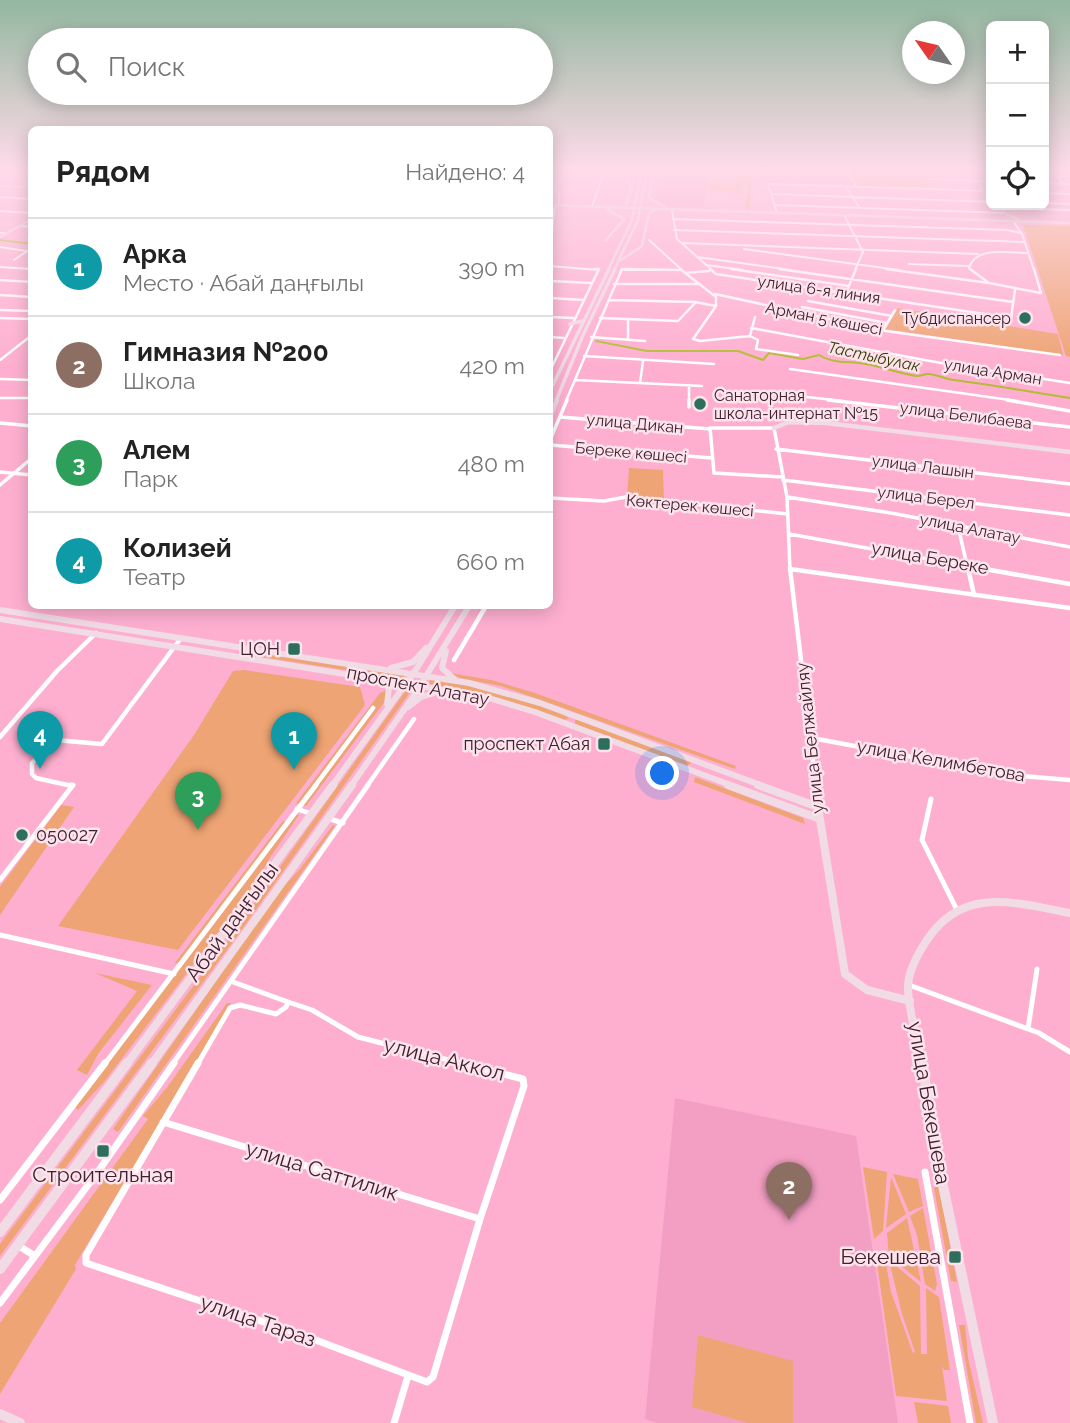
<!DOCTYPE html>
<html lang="ru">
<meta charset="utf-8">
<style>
:root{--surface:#fff;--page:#f6f6f6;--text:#222;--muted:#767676;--line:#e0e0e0;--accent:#d93025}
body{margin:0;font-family:Raleway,sans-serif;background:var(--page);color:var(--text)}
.controls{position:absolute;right:21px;top:21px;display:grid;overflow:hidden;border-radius:10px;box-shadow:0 4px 18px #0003}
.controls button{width:63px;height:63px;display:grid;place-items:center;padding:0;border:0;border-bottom:2px solid var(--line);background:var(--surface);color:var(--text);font:35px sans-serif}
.compass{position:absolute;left:902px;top:21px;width:63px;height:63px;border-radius:50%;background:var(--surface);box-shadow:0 4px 18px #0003;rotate:304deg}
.you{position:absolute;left:663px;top:774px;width:24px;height:24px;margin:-18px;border:5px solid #fff;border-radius:50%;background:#1a73e8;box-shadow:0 0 0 10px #1a73e833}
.badge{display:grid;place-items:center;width:46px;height:46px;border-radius:50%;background:var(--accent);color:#fff;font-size:23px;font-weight:700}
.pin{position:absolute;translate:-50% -58px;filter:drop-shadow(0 2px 4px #0008)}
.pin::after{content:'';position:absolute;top:37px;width:24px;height:21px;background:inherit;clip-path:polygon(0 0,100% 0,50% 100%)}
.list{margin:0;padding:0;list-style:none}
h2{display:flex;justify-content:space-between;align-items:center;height:91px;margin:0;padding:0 28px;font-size:30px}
h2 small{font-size:23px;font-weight:400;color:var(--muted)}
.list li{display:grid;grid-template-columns:46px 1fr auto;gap:21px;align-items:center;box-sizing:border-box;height:98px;padding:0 28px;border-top:2px solid var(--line)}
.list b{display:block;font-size:26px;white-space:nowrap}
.list p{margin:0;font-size:23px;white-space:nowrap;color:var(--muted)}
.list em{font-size:23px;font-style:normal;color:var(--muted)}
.icon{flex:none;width:38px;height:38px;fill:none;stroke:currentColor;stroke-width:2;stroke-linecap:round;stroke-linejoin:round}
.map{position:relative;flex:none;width:1070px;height:1423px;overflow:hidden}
.search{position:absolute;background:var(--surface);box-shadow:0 4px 18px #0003;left:28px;top:28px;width:525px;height:77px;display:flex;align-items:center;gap:18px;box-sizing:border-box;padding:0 24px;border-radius:38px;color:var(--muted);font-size:26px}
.panel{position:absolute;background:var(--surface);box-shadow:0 4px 18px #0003;left:28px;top:126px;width:525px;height:483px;border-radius:10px}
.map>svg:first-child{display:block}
</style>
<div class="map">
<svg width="1070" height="1423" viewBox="0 0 1070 1423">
<rect width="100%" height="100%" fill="#feafd0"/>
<path fill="#f39fc3" d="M 658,168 L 708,168 L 704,208 L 671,207 L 656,200 Z
M 757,169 L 846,172 L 854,186 L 755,183 Z
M 675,1098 L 856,1136 L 898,1423 L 657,1423 L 645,1419 Z"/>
<path fill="#eea474" d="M 716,168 L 732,169 L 713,174 L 721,176 L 715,178 L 717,180 L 733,183 L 736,179 L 726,177 L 733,174 L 748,176 L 751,174 L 732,171 L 754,168 L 749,209 L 745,209 L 748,185 L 740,189 L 746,194 L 709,190 L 709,185 L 713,184 L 710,183 L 714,180 L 712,172 L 719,170 Z
M 852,172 L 937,174 L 941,179 L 920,179 L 929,188 L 860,187 Z
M 1023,225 L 1070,226 L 1070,357 L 1066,356 Z
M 898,308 L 1058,334 L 1063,355 L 886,329 Z
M 629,468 L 663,470 L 664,501 L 627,496 Z
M 258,652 L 405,675 L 403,679 L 255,656 Z
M 244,670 L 360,687 L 365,705 L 178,950 L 58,926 L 194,735 L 233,671 Z
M 450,673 L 491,680 L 535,693 L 736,766 L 735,769 L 501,686 L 460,678 Z
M 430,680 C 461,680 543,702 569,718 L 565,720 L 491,696 L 429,684 Z
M 409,686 L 413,688 L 238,935 L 0,1256 L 0,1244 L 233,933 Z
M 387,690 L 386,700 L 306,806 L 303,805 L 376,707 L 372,706 L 299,804 L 296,803 L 380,693 Z
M 578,719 L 689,761 L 691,763 L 687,766 L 575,724 L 575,720 Z
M 695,777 L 803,818 L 805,824 L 694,782 Z
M 61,805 L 74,807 L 0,915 L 0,887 Z
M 297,814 L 299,815 L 269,859 L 257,881 L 104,1082 L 78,1110 L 75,1107 Z
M 283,821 L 286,822 L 181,961 L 174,964 Z
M 333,825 L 335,826 L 118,1132 L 113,1129 L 279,891 L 300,869 Z
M 95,973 L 152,985 L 98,1054 L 87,1075 L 77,1070 L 137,991 Z
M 227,1003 L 231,1003 L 75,1265 L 76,1269 L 0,1394 L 0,1323 L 148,1119 L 143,1116 L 168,1086 Z
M 863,1167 L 887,1172 L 883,1231 L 874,1239 Z
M 893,1174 L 918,1179 L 923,1206 L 909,1212 Z
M 891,1177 L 906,1214 L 886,1228 Z
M 938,1182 L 957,1282 L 951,1281 L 934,1188 Z
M 923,1208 L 937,1284 L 935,1291 L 925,1284 L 917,1235 L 910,1216 Z
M 907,1218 L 921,1282 L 889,1256 L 887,1233 Z
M 875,1249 L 885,1258 L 891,1292 L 913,1353 L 915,1352 L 902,1314 L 889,1260 L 920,1286 L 921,1354 L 927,1354 L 926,1288 L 939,1297 L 950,1370 L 944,1370 L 942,1366 L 947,1401 L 896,1396 Z
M 959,1325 L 965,1325 L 968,1358 L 983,1423 L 976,1423 Z
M 698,1335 L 793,1361 L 793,1423 L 748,1423 L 692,1407 Z
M 914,1402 L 948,1406 L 951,1423 L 918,1423 Z"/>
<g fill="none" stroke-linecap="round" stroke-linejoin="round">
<path stroke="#b4bc31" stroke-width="2" d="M 0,240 L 32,244
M 596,341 L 647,351 L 738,351 L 763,360 L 769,353 L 803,359 L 819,355 C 833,364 850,361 866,364 C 883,367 900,374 917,376 C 922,376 923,374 928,374 C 936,374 945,379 954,380 C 993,385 1031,392 1070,398"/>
<path stroke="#fff" stroke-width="2" d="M 834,168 L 835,171 L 848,171 L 856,186
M 888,168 L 991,171
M 1044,173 L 1047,173
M 0,175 L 32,176
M 930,179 L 991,181
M 1044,183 L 1070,184
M 1064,184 L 1056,176 L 1070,176
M 846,187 L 859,207
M 1044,193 L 1070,194
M 771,194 L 991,202
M 0,197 L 32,199
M 1044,203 L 1070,204
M 775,205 L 1005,213
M 592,206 L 606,168
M 1001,208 L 1070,210
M 672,210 L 677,239 L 712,270
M 0,211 L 32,213
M 777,213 L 768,184 L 991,191
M 844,215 L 863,252 L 855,270
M 673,219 L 1007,230 L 1021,233
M 1013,221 L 1022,234 L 1034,270
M 21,226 L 32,227
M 674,230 L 1024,242
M 0,233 L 7,233
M 649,240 L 682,270
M 550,243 L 555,205
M 682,243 L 978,254
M 0,247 L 32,252
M 744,249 L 899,270
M 697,257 L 791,270
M 14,260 L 26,252
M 909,264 L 968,266
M 706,265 L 743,270
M 550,266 L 598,270
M 0,267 L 32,269
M 621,270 L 681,270
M 972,270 L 969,268 C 975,246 1009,253 1028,253"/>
<path stroke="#fff" stroke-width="2.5" d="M 27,269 L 32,269
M 680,269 L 716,297 L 716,306 L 693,339 L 700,341 L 750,336
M 710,269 L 716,274 L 1011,318 L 1015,290
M 731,269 L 849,286
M 779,269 L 1013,302
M 886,269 L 989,283
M 970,269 L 989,283 L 1041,293 L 1034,269
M 685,273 L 709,271
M 0,280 L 32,282
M 550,281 L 592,283
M 614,284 L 699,284
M 846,293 L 856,269
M 715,294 L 886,331 L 1060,355
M 0,295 L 32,297
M 550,298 L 583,300
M 609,300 L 695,302 L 716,306
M 808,301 L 892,316
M 802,307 L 887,323
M 0,310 L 32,311
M 550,317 L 573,318
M 755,317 L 750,336 L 758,340 L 756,349 L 798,355
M 0,318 L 32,319
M 600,318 L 678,321 L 695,303
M 628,320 L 628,340
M 751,328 L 941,363 L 1070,383
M 883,330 L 895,310
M 550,337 L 564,338
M 591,337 L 645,341
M 584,356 L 714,364
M 0,360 L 32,335
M 790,369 L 1017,401
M 550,371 L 599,269 L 594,269
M 0,379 L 32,380
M 575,380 L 702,386
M 640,383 L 643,361
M 689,385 L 689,401
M 779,394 L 843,401
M 0,398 L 32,398
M 566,401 L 622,269 L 681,270"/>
<path stroke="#fff" stroke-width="3.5" d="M 689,400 L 689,407
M 828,400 L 1070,427
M 1007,400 L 1070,411
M 560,417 L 710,429
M 0,423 L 32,426
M 550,440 L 567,400
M 550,445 L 712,458
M 776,449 L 1070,484
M 0,472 L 32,475
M 782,477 L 714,473 L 710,428 L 774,428 L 787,497 L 790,570
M 783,480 L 1070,515
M 0,485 L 32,458
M 787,497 L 891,513 L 1070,547
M 550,498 L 604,501 L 626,497 L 788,514
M 958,526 L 968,570
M 789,534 L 989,570
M 790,569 L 794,570"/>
<path stroke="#fff" stroke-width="4.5" d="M 790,568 L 816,786
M 968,568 L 974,595
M 979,568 L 1070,584
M 790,569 L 1070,608
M 454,660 L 486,606
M 0,737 L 57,671 L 96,633
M 812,738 L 1009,775 L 1070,780
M 72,786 L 36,778 L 32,774 L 32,763 L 55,740 L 102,744 L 181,638
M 315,786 L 373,708
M 367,786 L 414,719"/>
<path stroke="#fff" stroke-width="5" d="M 816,785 L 818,806
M 931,799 L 922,840 L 957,910
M 297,809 L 312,814
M 327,818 L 343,823
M 0,880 L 73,785 L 70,785
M 0,935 L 174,974
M 233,982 L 288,1002
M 909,985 L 1039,1033 L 1070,1052
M 288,1002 L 312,1010 L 358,1037 L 468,1065
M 1028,1029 L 1037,969
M 104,1065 L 316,785
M 172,1065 L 368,785
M 197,1065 L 230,1008 L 240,1005 L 276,1014 L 286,1007 L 288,1002"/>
<path stroke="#fff" stroke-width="7" d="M 198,1063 L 86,1255 L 86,1263 L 297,1333 L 427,1382 L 433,1377 L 480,1219 L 524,1086 L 523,1079 L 461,1063
M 163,1122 L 480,1219
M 925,1172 L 970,1423
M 0,1200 L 105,1063
M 19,1246 L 35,1256
M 0,1303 L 97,1173 L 174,1063
M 394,1423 L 408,1376"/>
<path stroke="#f1dbe5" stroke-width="2.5" d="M 653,168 L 649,198 L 664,206
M 963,168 L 991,198
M 626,180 L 632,186 L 626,204
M 0,186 L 32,187
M 550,188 L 559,193 L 559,205
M 550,205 L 1070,223
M 998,205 L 1008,216
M 1005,213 L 1018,219
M 0,237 L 32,219
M 606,240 L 624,219 L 607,209
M 621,260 L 642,246 L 649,213 L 656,210
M 608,270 L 632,220 L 642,168
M 614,270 L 638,220 L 647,168"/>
<path stroke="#f1dbe5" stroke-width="3.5" d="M 570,324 L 582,321
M 550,391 L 609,269
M 556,401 L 583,335 L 615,269"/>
<path stroke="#f1dbe5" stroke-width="4.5" d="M 550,417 L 557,400
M 774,428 L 789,422 L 826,423 L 1070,452"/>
<path stroke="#f1dbe5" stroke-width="6" d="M 0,610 L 469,683 L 540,703 L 763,786
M 0,619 L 482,696 L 535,712 L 733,786
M 446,651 L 442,668 L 454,679
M 391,668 L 413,662 L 426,648
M 378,679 L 389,688 L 387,704
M 408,707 L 421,697 L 441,691
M 332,786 L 417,668 L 455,606
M 351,786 L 415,694 L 469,606"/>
<path stroke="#f1dbe5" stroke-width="8" d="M 728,785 L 820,819
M 758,785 L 818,807 L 845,974 L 867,990 L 910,1001
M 126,1065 L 333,785
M 151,1065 L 352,785
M 922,1065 C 918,1044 907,1005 908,985 C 909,970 919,952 927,940 C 963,885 1017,903 1070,913"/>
<path stroke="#f1dbe5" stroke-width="10" d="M 922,1063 L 941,1176 L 993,1423
M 0,1232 L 127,1063
M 0,1269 L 152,1063
M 0,1414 L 20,1423"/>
</g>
<linearGradient id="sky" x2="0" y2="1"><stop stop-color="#93b79f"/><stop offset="0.46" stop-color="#ffdbea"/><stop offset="1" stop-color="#ffdbea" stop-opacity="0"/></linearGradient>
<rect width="1070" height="367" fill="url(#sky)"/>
<g fill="#2d6e5c" stroke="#fce3ec" stroke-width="2.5">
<circle cx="1025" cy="318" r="7"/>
<circle cx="700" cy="404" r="7"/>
<rect x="287" y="642" width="14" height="14" rx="3.5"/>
<rect x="597" y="737" width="14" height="14" rx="3.5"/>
<circle cx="22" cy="835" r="7"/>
<rect x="96" y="1144" width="14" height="14" rx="3.5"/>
<rect x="948" y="1250" width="14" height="14" rx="3.5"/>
</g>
<g text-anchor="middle" stroke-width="5" stroke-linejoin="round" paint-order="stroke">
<g font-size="16" fill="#3f212e" stroke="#fce3ec">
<text transform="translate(819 289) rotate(8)" y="6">улица 6-я линия</text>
<text transform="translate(824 318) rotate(11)" y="6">Арман 5 көшесі</text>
<text transform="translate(993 371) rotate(9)" y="6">улица Арман</text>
<text transform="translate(966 415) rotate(7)" y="6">улица Белибаева</text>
<text transform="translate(635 423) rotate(5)" y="6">улица Дикан</text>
<text transform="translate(631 452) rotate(5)" y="6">Береке көшесі</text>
<text transform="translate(923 466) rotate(7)" y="6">улица Лашын</text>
<text transform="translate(926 497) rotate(7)" y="6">улица Берел</text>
<text transform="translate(690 505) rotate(5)" y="6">Көктерек көшесі</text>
<text transform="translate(970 528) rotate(11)" y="6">улица Алатау</text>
</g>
<g font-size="16" fill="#3f212e" stroke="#fce3ec" text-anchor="end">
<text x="1011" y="324">Тубдиспансер</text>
<text x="714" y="401" text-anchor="start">Санаторная<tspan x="714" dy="18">школа-интернат №15</tspan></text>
</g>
<g font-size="16" font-style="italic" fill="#373a01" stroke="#fce3ec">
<text transform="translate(874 356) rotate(12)" y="6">Тастыбулак</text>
</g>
<g font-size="18" fill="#3f212e" stroke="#fce3ec">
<text transform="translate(930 558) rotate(10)" y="6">улица Береке</text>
<text transform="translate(418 686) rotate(11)" y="6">проспект Алатау</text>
<text transform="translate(810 738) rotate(-96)" y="6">улица Белжайляу</text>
<text transform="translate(941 761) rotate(10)" y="6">улица Келимбетова</text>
</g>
<g font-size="18" fill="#3f212e" stroke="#fce3ec" text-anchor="end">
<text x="280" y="655">ЦОН</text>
<text x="590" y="750">проспект Абая</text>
<text x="36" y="841" text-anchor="start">050027</text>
</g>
<g font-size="21" fill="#3f212e" stroke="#fce3ec">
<text transform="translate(232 922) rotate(-54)" y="7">Абай даңғылы</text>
<text transform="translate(444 1059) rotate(14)" y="7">улица Аккол</text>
<text transform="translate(929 1103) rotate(80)" y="7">улица Бекешева</text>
<text transform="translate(322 1171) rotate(17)" y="7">улица Саттилик</text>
<text transform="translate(258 1321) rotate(19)" y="7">улица Тараз</text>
</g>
<g font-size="21" fill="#3f212e" stroke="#fce3ec">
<text x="103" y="1182">Строительная</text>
<text x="941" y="1264" text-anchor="end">Бекешева</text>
</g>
</g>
</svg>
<div class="controls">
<button>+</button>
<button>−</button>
<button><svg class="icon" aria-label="locate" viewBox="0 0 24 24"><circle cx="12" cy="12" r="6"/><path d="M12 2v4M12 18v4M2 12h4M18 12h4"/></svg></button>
</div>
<svg class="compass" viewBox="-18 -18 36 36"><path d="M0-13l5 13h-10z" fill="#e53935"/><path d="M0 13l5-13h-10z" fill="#767676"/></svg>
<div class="you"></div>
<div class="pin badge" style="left:294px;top:770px;background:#0f9aa8">1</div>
<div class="pin badge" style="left:789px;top:1220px;background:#8d6e63">2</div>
<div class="pin badge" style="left:198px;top:830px;background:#2e9e5b">3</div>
<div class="pin badge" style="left:40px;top:769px;background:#0f9aa8">4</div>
<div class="search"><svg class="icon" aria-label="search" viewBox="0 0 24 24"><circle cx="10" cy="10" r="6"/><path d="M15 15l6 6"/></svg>Поиск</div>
<section class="panel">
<h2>Рядом<small>Найдено: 4</small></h2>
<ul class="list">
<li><span class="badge" style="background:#0f9aa8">1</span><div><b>Арка</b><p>Место · Абай даңғылы</p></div><em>390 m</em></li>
<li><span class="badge" style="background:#8d6e63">2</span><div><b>Гимназия №200</b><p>Школа</p></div><em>420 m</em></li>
<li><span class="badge" style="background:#2e9e5b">3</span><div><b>Алем</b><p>Парк</p></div><em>480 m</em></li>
<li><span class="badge" style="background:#0f9aa8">4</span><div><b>Колизей</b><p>Театр</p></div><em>660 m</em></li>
</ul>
</section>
</div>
